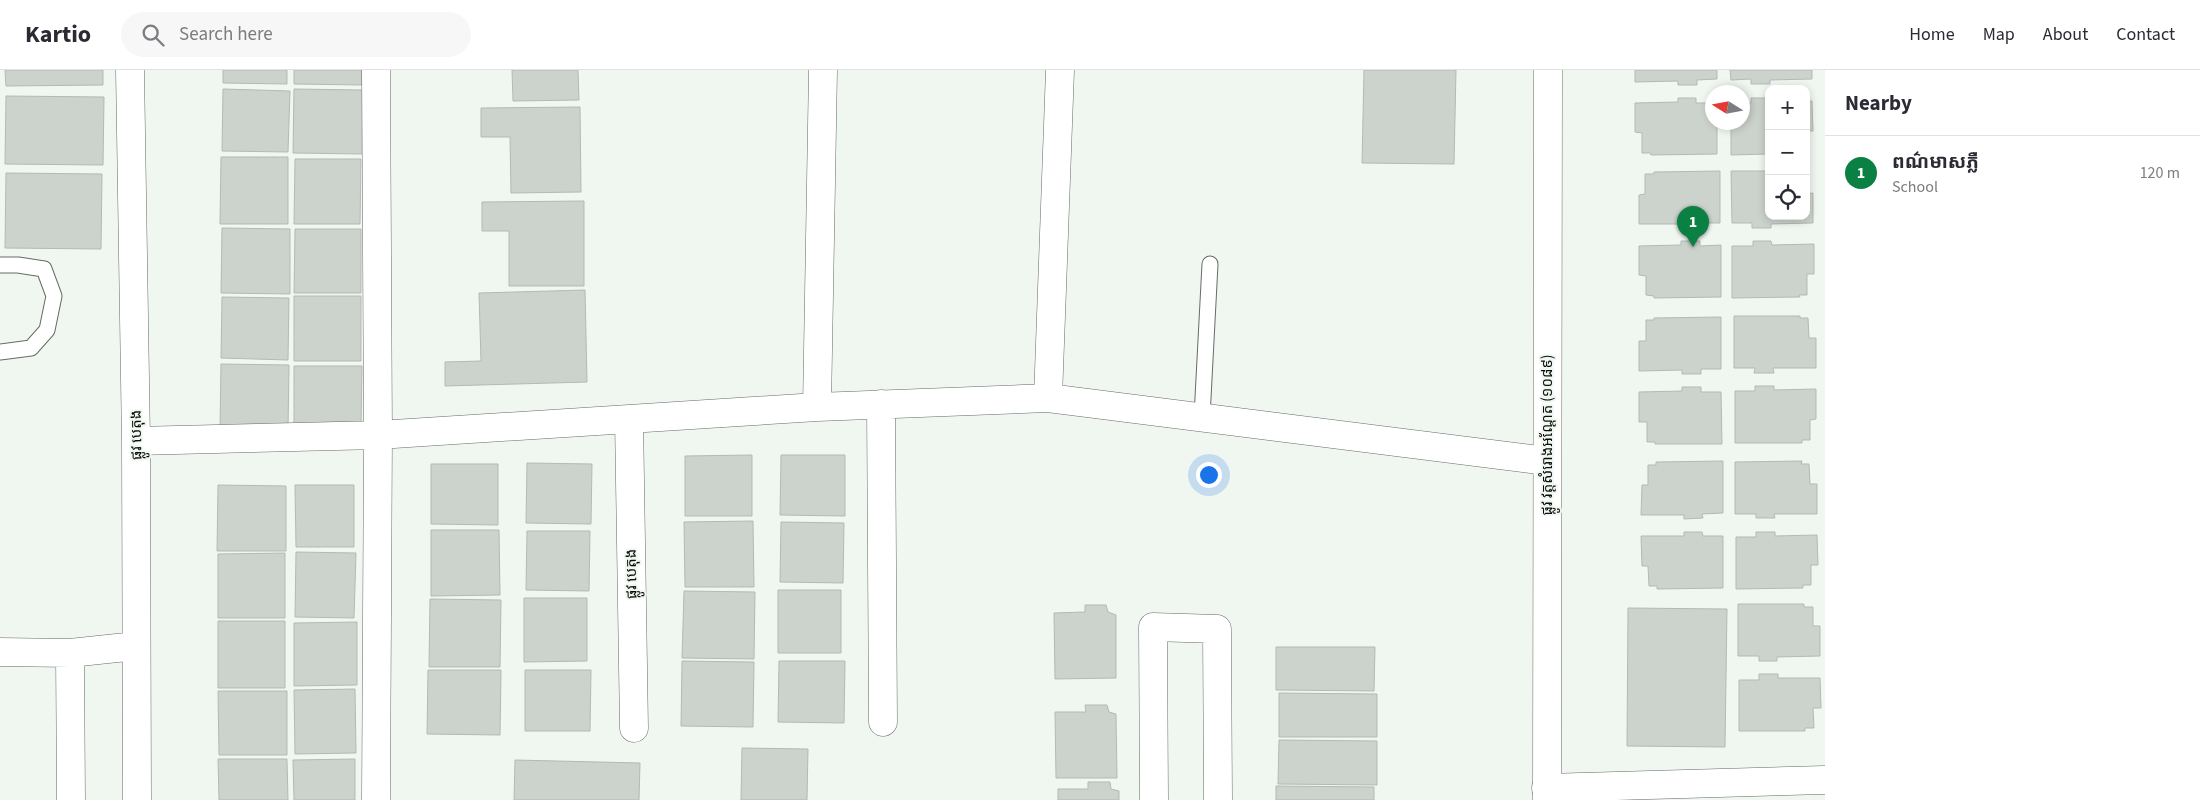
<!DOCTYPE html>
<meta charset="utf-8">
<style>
:root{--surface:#fff;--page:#f7f7f7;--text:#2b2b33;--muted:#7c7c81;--line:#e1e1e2;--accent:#0b8043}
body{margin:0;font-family:"Source Sans 3","Noto Sans Khmer",sans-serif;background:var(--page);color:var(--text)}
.controls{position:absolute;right:15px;top:15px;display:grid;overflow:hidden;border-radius:10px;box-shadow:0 2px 8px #0003}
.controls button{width:45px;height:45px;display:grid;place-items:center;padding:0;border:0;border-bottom:1px solid var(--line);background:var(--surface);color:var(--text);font:25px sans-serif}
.compass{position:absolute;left:1705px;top:15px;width:45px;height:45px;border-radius:50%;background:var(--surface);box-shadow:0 2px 8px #0003;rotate:281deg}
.you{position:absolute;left:1208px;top:404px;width:18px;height:18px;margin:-12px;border:4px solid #fff;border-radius:50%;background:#1a73e8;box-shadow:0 0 0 8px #1a73e833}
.badge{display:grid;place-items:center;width:32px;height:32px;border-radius:50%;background:var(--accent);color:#fff;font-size:16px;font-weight:700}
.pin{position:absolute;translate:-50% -41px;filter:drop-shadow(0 1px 2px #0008)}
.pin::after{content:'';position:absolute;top:26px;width:18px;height:15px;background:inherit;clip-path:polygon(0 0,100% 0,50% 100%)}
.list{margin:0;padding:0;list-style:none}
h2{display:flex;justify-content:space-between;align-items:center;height:65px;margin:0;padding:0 20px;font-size:21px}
h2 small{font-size:16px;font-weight:400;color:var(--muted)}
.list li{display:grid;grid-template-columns:32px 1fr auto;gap:15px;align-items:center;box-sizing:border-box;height:75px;padding:0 20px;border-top:1px solid var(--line)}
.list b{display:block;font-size:19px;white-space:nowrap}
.list p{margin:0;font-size:16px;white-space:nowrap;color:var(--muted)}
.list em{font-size:16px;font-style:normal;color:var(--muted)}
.icon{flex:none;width:28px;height:28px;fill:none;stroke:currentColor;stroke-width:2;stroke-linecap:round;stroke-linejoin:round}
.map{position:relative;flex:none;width:1825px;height:730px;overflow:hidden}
header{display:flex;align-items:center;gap:30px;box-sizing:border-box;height:70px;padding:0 25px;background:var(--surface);border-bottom:1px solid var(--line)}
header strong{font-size:24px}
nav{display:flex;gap:28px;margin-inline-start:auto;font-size:18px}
.search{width:350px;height:45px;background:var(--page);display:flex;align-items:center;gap:12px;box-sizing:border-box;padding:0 18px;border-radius:28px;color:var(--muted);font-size:19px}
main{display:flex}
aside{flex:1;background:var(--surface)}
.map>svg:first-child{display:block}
</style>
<header>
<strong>Kartio</strong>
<div class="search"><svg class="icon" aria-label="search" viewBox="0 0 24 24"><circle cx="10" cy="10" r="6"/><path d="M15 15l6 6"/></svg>Search here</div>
<nav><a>Home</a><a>Map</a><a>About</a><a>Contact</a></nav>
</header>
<main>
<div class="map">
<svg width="1825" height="730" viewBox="0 0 1825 730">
<rect width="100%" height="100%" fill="#f0f7f1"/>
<path fill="#ccd3cd" stroke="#b3b9b4" d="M 5,0 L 103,0 L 103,15 L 6,16 Z
M 223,0 L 287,0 L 287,14 L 223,13 Z
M 294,0 L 362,0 L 362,15 L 294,14 Z
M 512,0 L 578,0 L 579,30 L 513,31 Z
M 1364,0 L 1456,0 L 1454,94 L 1362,93 Z
M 1635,0 L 1717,0 L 1717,9 L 1697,10 L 1697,15 L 1678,15 L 1678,11 L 1635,12 Z
M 1730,0 L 1812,0 L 1812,9 L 1770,10 L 1770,14 L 1751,14 L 1751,9 L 1731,10 Z
M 223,19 L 290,21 L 288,82 L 222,81 Z
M 294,19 L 363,20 L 362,84 L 293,83 Z
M 6,26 L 104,27 L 103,95 L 5,94 Z
M 1678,28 L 1696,28 L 1696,33 L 1712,33 L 1712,52 L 1717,52 L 1717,84 L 1651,85 L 1650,83 L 1642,83 L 1642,63 L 1635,62 L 1635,33 L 1678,32 Z
M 1751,28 L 1769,28 L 1769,84 L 1731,85 L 1731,52 L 1742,52 L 1742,33 L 1751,33 Z
M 1806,31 L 1812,31 L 1813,61 L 1806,61 Z
M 580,37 L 581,122 L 511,123 L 510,67 L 481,67 L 481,38 Z
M 221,87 L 288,87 L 288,154 L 220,154 Z
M 295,89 L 361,89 L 360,154 L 294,154 Z
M 1720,101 L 1720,153 L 1700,153 L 1700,158 L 1681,158 L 1681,154 L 1639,154 L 1639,125 L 1645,124 L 1645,104 L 1654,104 L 1654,102 Z
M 1731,101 L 1769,101 L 1769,146 L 1806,146 L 1806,116 L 1806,124 L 1813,123 L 1813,153 L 1771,154 L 1771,158 L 1752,158 L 1752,153 L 1732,153 Z
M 6,103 L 102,104 L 101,179 L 5,178 Z
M 584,131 L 584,216 L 509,216 L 509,161 L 482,161 L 482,132 Z
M 222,158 L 290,159 L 290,224 L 221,223 Z
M 295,159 L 361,159 L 361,223 L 294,223 Z
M 1681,171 L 1700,171 L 1700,176 L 1721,175 L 1721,227 L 1654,228 L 1654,226 L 1646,225 L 1646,206 L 1639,205 L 1639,176 L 1681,175 Z
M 1753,171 L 1771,171 L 1772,175 L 1814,174 L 1814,204 L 1807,204 L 1807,225 L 1799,225 L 1800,227 L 1732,228 L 1732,176 L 1753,176 Z
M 585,220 L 587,312 L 445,316 L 445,292 L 481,291 L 479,223 Z
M 294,226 L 361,226 L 361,291 L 294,291 Z
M 222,227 L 289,228 L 288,290 L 221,288 Z
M 1734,246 L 1800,246 L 1800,248 L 1808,248 L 1809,268 L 1816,268 L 1816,298 L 1773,298 L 1774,303 L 1754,303 L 1755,298 L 1734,298 Z
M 1721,247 L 1721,299 L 1701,299 L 1701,304 L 1682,304 L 1682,300 L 1639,301 L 1639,271 L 1646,271 L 1646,250 L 1654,250 L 1654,248 Z
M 221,294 L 289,295 L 288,359 L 220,358 Z
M 294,296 L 362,296 L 361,357 L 294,356 Z
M 1755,316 L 1774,316 L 1774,320 L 1816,319 L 1816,349 L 1810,350 L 1810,370 L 1802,370 L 1802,373 L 1735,373 L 1735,321 L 1755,321 Z
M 1682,317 L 1701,317 L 1701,322 L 1721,322 L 1722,374 L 1655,374 L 1655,372 L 1647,372 L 1647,352 L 1639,352 L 1639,322 L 1682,321 Z
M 752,385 L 752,446 L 685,446 L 685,386 Z
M 781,385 L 845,385 L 845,446 L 780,445 Z
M 1723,391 L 1723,443 L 1702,444 L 1703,448 L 1684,449 L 1684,445 L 1641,445 L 1642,415 L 1648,415 L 1648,395 L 1656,395 L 1656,392 Z
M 1802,391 L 1801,394 L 1809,394 L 1810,414 L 1817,414 L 1817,444 L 1774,444 L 1775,448 L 1756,448 L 1756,444 L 1735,444 L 1735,392 Z
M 527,393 L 592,394 L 591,454 L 526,453 Z
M 431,394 L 498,394 L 498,455 L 431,454 Z
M 218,415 L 286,416 L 286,481 L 217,481 Z
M 295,415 L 354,415 L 354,477 L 296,477 Z
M 753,451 L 754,517 L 685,517 L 684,452 Z
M 781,452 L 844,453 L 843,513 L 780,512 Z
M 431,460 L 499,460 L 500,525 L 431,526 Z
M 527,461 L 590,461 L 589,521 L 526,520 Z
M 1684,462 L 1702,462 L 1703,466 L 1723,466 L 1723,518 L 1657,519 L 1657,516 L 1649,516 L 1648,496 L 1642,496 L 1641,466 L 1684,466 Z
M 1756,462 L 1775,462 L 1775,466 L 1817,465 L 1818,495 L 1811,495 L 1811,515 L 1803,515 L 1803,518 L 1736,519 L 1736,467 L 1756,467 Z
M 296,482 L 356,483 L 354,548 L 295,547 Z
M 285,483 L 285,548 L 218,548 L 218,484 Z
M 778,520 L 841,520 L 841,583 L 778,583 Z
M 684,521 L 755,522 L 754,589 L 682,588 Z
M 524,528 L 587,528 L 587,591 L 524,592 Z
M 430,529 L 501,530 L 500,597 L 429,597 Z
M 1738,534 L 1804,534 L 1804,537 L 1813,537 L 1813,556 L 1820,556 L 1820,586 L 1777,587 L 1777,591 L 1759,591 L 1759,586 L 1738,586 Z
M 1085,535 L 1106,535 L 1108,542 L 1116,545 L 1116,608 L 1055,609 L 1054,543 L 1085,542 Z
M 1628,538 L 1727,539 L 1725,677 L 1627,676 Z
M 218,551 L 285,551 L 285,618 L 218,618 Z
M 357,552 L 357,615 L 294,616 L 294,553 Z
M 1276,577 L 1375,577 L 1374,621 L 1276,620 Z
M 682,591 L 754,592 L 753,657 L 681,656 Z
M 779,591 L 845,591 L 844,653 L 778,652 Z
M 428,600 L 501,600 L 500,665 L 427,664 Z
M 525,600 L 591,600 L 590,661 L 525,661 Z
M 1759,604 L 1778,604 L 1778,608 L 1820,608 L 1821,638 L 1813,638 L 1814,658 L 1805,658 L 1805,661 L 1739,661 L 1739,610 L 1759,610 Z
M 355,619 L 356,683 L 295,684 L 294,620 Z
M 218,621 L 287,621 L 287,685 L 219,685 Z
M 1279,623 L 1377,624 L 1377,667 L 1279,667 Z
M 1085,635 L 1107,635 L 1109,642 L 1116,644 L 1117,708 L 1056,708 L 1055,642 L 1086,642 Z
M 1279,670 L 1377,671 L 1377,715 L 1278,714 Z
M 742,678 L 808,679 L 807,730 L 741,730 Z
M 218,689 L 287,689 L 288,730 L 219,730 Z
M 355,689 L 355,730 L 294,730 L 293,690 Z
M 515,690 L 640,693 L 639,730 L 514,730 Z
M 1088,712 L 1110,712 L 1111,719 L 1119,721 L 1119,730 L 1058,730 L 1058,719 L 1088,719 Z
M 1276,716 L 1374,717 L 1374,730 L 1276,730 Z"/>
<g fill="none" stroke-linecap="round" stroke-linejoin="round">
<g stroke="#656b65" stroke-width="17">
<path id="lane" d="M 0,195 L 18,195 L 44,199 L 54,226 L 47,260 L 31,278 L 0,282
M 1202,347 L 1210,194"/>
</g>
<g stroke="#656b65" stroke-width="29">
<path id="street" d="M 130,0 L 136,371 L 137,730
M 376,0 L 378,365 L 376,730
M 1048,328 L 1060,0
M 881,334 L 883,652
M 817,337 L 823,0
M 629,349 L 634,658
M 136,371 L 378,365 L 817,337 L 1048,328 L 1547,391
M 0,582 L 70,583
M 1546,718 L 1825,710
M 71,730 L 70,583 L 136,576
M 1154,730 L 1153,557 L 1217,559 L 1218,730"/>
</g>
<g stroke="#656b65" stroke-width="29">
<path id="secondary" d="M 1547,730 L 1548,0"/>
</g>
<use href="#lane" stroke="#fff" stroke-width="15"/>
<use href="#street" stroke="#fff" stroke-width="28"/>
<use href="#secondary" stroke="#fff" stroke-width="28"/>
</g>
<g text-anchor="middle" stroke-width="4" stroke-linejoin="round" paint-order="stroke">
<g font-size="15" fill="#0b0d0b" stroke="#f0f7f1">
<text transform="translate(136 365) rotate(-91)" y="5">ផ្លូវ បេតុង</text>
<text transform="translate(1547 365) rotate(-90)" y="5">ផ្លូវ វត្តសំរោងអណ្ដែត (១០៨៩)</text>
<text transform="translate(631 504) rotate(-91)" y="5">ផ្លូវ បេតុង</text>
</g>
</g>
</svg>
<div class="controls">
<button>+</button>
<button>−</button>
<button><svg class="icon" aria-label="locate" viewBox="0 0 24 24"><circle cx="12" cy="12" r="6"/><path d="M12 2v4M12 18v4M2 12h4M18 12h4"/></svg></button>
</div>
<svg class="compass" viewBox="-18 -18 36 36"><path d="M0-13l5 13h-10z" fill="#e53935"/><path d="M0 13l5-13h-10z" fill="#7c7c81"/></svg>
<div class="you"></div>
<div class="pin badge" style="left:1693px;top:177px">1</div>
</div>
<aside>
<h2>Nearby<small></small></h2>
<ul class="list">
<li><span class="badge">1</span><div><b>ពណ៌មាសភ្លឺ</b><p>School</p></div><em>120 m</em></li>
</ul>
</aside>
</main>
